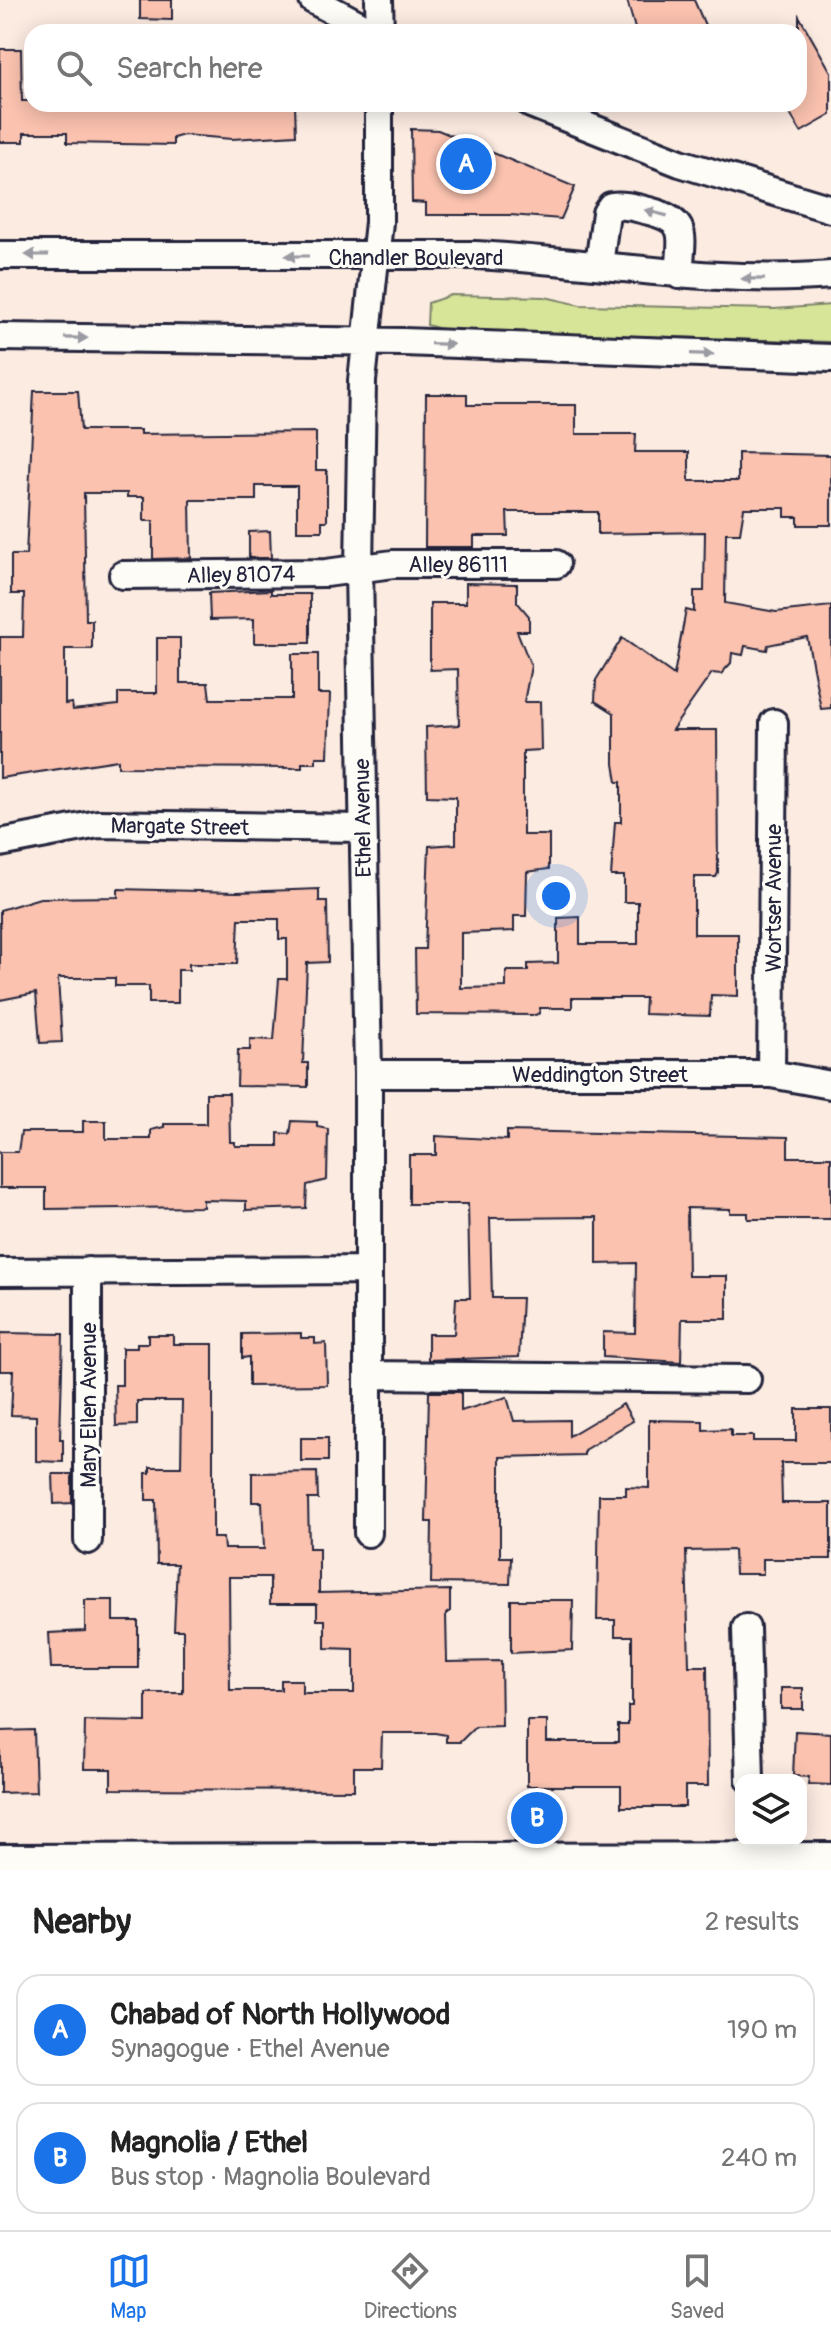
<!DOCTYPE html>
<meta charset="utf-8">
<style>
:root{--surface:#fff;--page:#f6f6f6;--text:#222;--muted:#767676;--line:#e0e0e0;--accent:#1a73e8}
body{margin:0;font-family:Pangolin,sans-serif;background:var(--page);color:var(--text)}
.controls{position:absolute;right:24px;bottom:24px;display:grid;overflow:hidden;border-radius:16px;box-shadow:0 4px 20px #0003}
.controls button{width:72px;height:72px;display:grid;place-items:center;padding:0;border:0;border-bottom:2px solid var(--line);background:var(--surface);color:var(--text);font:40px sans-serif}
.you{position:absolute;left:556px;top:896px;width:28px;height:28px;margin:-20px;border:6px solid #fff;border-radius:50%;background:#1a73e8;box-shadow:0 0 0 12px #1a73e833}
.badge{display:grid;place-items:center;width:52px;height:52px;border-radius:50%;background:var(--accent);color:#fff;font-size:26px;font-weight:700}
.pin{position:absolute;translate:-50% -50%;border:4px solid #fff;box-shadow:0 2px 8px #0006}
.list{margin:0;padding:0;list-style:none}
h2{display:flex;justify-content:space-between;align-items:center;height:104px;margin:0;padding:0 32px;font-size:34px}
h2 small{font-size:26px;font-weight:400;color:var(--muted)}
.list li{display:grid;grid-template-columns:52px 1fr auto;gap:24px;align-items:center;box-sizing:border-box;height:112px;margin:0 16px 16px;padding:0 16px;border:2px solid var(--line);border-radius:24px}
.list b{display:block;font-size:30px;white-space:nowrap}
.list p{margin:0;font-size:26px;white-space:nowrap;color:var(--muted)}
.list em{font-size:26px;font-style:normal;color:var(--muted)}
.icon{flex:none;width:44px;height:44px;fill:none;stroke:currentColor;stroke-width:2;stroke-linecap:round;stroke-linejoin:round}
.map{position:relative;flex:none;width:831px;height:1870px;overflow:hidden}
.search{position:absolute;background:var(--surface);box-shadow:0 4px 20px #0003;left:24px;right:24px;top:24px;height:88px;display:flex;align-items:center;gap:20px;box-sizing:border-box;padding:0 28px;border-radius:24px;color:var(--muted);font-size:30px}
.sheet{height:360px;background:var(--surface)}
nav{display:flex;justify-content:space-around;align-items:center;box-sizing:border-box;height:112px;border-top:2px solid var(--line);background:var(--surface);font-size:22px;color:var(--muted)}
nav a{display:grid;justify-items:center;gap:4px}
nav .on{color:var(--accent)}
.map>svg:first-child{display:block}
</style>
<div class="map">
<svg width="831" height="1870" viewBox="0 0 831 1870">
<rect width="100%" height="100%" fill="#fcebe1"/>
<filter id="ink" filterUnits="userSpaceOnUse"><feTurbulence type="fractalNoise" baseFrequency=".0125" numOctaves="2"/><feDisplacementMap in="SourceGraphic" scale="16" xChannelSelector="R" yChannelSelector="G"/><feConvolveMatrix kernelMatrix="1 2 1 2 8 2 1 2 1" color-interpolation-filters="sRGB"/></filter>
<g filter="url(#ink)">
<path fill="#d7e598" stroke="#7c846a" stroke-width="2" d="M 451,295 L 545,297 L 580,305 L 774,309 L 831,305 L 831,342 L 445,330 L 427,325 L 428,303 Z"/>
<path fill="#fac2af" stroke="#22223b" stroke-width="2" fill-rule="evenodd" d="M 140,0 L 172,0 L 172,20 L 140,19 Z
M 627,0 L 694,0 L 708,32 L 636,32 Z
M 799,16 L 831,72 L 831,115 L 801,132 L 784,104 L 799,104 Z
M 0,49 L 21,49 L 22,101 L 32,101 L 32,104 L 295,104 L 296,135 L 232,139 L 184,135 L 173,138 L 173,145 L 67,143 L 67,133 L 24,133 L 24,142 L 0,142 Z
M 411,129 L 438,130 L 575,187 L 561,219 L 510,215 L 426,215 L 426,203 L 412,202 Z
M 34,391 L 78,391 L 81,430 L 140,430 L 140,434 L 316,432 L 316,470 L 327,470 L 327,521 L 322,521 L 322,531 L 297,531 L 297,486 L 256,486 L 256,500 L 190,500 L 191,558 L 153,559 L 153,521 L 144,521 L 144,497 L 127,497 L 127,493 L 84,493 L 86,620 L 92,620 L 92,649 L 65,649 L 65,704 L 72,703 L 73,710 L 118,705 L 118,693 L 157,693 L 157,638 L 180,638 L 180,683 L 208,683 L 210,699 L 292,699 L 292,654 L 318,654 L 318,694 L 330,694 L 328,757 L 316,757 L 316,763 L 302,763 L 302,768 L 118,767 L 118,760 L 0,778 L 0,637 L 23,637 L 24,594 L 11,594 L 11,555 L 26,555 Z
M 426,394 L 467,394 L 467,405 L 576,405 L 576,434 L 636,434 L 635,452 L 689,452 L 689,481 L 738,481 L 738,453 L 831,455 L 831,525 L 798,525 L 798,517 L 785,517 L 785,508 L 744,508 L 740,533 L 726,533 L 725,603 L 776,612 L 831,606 L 831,708 L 821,709 L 807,637 L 768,645 L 767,650 L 745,646 L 743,655 L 732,653 L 731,663 L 721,674 L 712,673 L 672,730 L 717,730 L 718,873 L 716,877 L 694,877 L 694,934 L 738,934 L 738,996 L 711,995 L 710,1016 L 644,1014 L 645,998 L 572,998 L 572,1008 L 540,1008 L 540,1013 L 535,1015 L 416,1014 L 415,949 L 425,949 L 429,846 L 456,844 L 456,797 L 427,796 L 426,727 L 459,725 L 458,669 L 430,670 L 430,603 L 466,603 L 466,583 L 517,584 L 517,602 L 529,616 L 529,631 L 517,631 L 531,666 L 524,702 L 540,702 L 541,750 L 523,751 L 523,835 L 549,835 L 549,869 L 527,872 L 526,916 L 514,916 L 514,931 L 461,933 L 461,988 L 506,987 L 506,971 L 528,971 L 528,964 L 558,963 L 558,918 L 580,917 L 580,944 L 638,944 L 638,902 L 624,902 L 624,876 L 611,876 L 615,822 L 621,822 L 621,782 L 617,782 L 614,764 L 614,713 L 595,701 L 596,680 L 622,638 L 674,675 L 686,610 L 694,612 L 694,591 L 704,591 L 705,532 L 598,534 L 598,512 L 507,512 L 508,536 L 474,536 L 474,547 L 425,547 Z
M 270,531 L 271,558 L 249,558 L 249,532 Z
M 271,590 L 271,594 L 310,594 L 310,643 L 254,643 L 254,619 L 210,620 L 209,593 Z
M 118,889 L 237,892 L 319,889 L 319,901 L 327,901 L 328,962 L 307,963 L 303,1063 L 308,1063 L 308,1087 L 237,1086 L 238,1050 L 250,1050 L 250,1039 L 274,1040 L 279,979 L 287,979 L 287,939 L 279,939 L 279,919 L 239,919 L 237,964 L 189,964 L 189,970 L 178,970 L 178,1003 L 149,1003 L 149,986 L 115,986 L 115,978 L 58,978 L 62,1042 L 40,1043 L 36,993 L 0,1000 L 0,910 L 40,898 L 118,897 Z
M 206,1093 L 229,1093 L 230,1142 L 235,1142 L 235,1146 L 278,1146 L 278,1133 L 290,1134 L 292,1121 L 317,1122 L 317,1127 L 328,1129 L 327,1180 L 307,1185 L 306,1208 L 246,1210 L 246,1201 L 203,1200 L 203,1207 L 46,1209 L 46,1188 L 0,1188 L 0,1152 L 18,1152 L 21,1132 L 83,1132 L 83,1121 L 106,1121 L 106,1139 L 151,1139 L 151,1130 L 164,1127 L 164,1124 L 206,1124 Z
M 507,1131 L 788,1137 L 788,1157 L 831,1157 L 831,1219 L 748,1219 L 748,1213 L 730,1213 L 730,1209 L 687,1208 L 688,1276 L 727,1276 L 727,1319 L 682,1319 L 681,1362 L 603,1357 L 603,1332 L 635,1333 L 636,1263 L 597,1264 L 597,1217 L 490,1218 L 492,1298 L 522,1298 L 519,1357 L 428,1360 L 428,1334 L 454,1334 L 456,1298 L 470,1298 L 468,1204 L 409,1204 L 409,1155 L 436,1155 L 436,1136 L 507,1140 Z
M 0,1333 L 63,1334 L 60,1439 L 63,1439 L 63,1462 L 36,1461 L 36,1416 L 11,1415 L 13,1371 L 0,1371 Z
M 301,1333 L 301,1338 L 315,1338 L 315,1344 L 326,1343 L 327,1385 L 249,1386 L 249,1357 L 242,1358 L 242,1334 Z
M 148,1335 L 173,1335 L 173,1344 L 213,1344 L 213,1538 L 223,1538 L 224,1549 L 264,1549 L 262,1502 L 252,1502 L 252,1473 L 317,1472 L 318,1499 L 308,1499 L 309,1548 L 319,1548 L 319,1593 L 450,1590 L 450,1611 L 446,1614 L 447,1662 L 501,1661 L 502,1726 L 475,1727 L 460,1742 L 446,1742 L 446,1735 L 435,1733 L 382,1733 L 381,1767 L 354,1767 L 354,1790 L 111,1789 L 111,1769 L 84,1769 L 85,1721 L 146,1722 L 146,1693 L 183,1693 L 183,1630 L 174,1630 L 177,1564 L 157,1564 L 156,1500 L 146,1500 L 146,1473 L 150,1473 L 150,1467 L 181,1467 L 182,1401 L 137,1401 L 137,1425 L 116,1426 L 115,1385 L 122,1385 L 122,1348 L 137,1348 L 137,1343 L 148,1343 ZM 229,1577 L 270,1577 L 270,1604 L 317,1604 L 317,1620 L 325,1620 L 325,1648 L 354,1649 L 354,1693 L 302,1693 L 302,1680 L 281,1680 L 281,1690 L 230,1690 Z
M 429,1392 L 461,1392 L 461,1411 L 507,1397 L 514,1421 L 569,1420 L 569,1436 L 623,1404 L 633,1421 L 584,1450 L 584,1455 L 500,1457 L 500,1557 L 511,1557 L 510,1584 L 431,1583 L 432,1522 L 426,1522 Z
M 796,1409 L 831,1409 L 831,1463 L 781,1463 L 782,1503 L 831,1503 L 831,1559 L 763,1559 L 763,1574 L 735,1574 L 734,1550 L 686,1551 L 689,1666 L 707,1666 L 708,1786 L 685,1786 L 685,1807 L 621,1807 L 621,1786 L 527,1786 L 527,1721 L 547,1721 L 547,1742 L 618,1742 L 618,1725 L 628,1725 L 628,1706 L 632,1706 L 632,1636 L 615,1636 L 615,1620 L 597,1620 L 599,1495 L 626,1495 L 626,1487 L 649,1488 L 649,1420 L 703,1421 L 703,1430 L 731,1429 L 731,1436 L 753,1436 L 753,1441 L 796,1441 Z
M 301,1438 L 328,1438 L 328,1461 L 301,1461 Z
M 53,1474 L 72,1474 L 72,1503 L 54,1504 Z
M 85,1600 L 113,1600 L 113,1621 L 138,1621 L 138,1668 L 51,1668 L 49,1633 L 85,1631 Z
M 511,1600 L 573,1600 L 572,1650 L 511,1653 Z
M 781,1688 L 803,1688 L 803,1709 L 781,1709 Z
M 34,1730 L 36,1792 L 0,1793 L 0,1731 Z
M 795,1731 L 831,1733 L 831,1785 L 808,1784 L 809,1777 L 793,1776 Z"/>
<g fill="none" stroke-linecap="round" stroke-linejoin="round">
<g stroke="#22223b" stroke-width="32">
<path id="minor" d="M 313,0 L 373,32
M 379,0 L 380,32
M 531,104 L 680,163 L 831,209
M 0,255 L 475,255 C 596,261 709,285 831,275
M 599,265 L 606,213 L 611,206 C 625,204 636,208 649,211 C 691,222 681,237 679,275
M 0,337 L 403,342 L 831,358
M 123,575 L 326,573 L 393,564 L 556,564
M 0,843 L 98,824 L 362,828
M 368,1074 L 771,1074 L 831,1085
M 771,1074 L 774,723
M 0,1272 L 368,1270
M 368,1375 L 747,1379
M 368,1533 L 368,1074 L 359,569 L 362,381 L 379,222 L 379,104
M 88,1540 L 88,1271
M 746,1628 L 750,1780"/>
</g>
<g stroke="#22223b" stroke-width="38">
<path id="major" d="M 0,1861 L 831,1859"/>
</g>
<use href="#minor" stroke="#fdfcf7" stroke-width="26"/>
<use href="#major" stroke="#fdfcf7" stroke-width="32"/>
</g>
<defs><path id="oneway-solid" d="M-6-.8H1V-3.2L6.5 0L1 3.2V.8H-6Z" transform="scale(2)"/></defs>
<g fill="#9a9aa2">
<use href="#oneway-solid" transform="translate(656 213) rotate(-166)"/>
<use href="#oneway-solid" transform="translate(37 255) rotate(-180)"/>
<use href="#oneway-solid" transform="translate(297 256) rotate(-180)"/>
<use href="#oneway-solid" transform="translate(753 279) rotate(-179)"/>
<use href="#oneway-solid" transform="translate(76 338) rotate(1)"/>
<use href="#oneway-solid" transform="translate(442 344) rotate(2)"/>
<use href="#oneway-solid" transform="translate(702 354) rotate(2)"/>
</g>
</g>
<g text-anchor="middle" stroke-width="6" stroke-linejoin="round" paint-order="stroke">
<g font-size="22" fill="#22223b" stroke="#fdfcf7">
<text x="416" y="265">Chandler Boulevard</text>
<text x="458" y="572">Alley 86111</text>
<text transform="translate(241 574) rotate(-1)" y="8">Alley 81074</text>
<text transform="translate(362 818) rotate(-91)" y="8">Ethel Avenue</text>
<text transform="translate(180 826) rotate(1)" y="8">Margate Street</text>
<text transform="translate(773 898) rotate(-90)" y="8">Wortser Avenue</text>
<text x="600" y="1082">Weddington Street</text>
<text transform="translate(88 1405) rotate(-90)" y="8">Mary Ellen Avenue</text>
</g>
</g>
</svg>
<div class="controls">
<button><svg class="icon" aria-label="layers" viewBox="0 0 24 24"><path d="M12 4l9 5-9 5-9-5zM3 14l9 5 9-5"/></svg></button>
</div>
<div class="you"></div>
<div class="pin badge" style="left:466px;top:164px">A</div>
<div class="pin badge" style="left:537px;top:1818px">B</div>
<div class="search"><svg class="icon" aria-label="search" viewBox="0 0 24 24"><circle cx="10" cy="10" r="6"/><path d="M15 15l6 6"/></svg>Search here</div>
</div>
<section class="sheet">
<h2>Nearby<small>2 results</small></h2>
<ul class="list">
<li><span class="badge">A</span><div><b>Chabad of North Hollywood</b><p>Synagogue · Ethel Avenue</p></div><em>190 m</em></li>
<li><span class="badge">B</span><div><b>Magnolia / Ethel</b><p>Bus stop · Magnolia Boulevard</p></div><em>240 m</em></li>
</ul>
</section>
<nav>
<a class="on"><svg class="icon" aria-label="map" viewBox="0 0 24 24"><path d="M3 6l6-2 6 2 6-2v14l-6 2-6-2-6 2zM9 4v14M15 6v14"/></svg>Map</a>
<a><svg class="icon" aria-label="directions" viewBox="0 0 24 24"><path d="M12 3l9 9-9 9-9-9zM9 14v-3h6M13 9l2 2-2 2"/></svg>Directions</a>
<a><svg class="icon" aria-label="saved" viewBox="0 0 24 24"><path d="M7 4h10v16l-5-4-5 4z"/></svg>Saved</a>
</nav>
